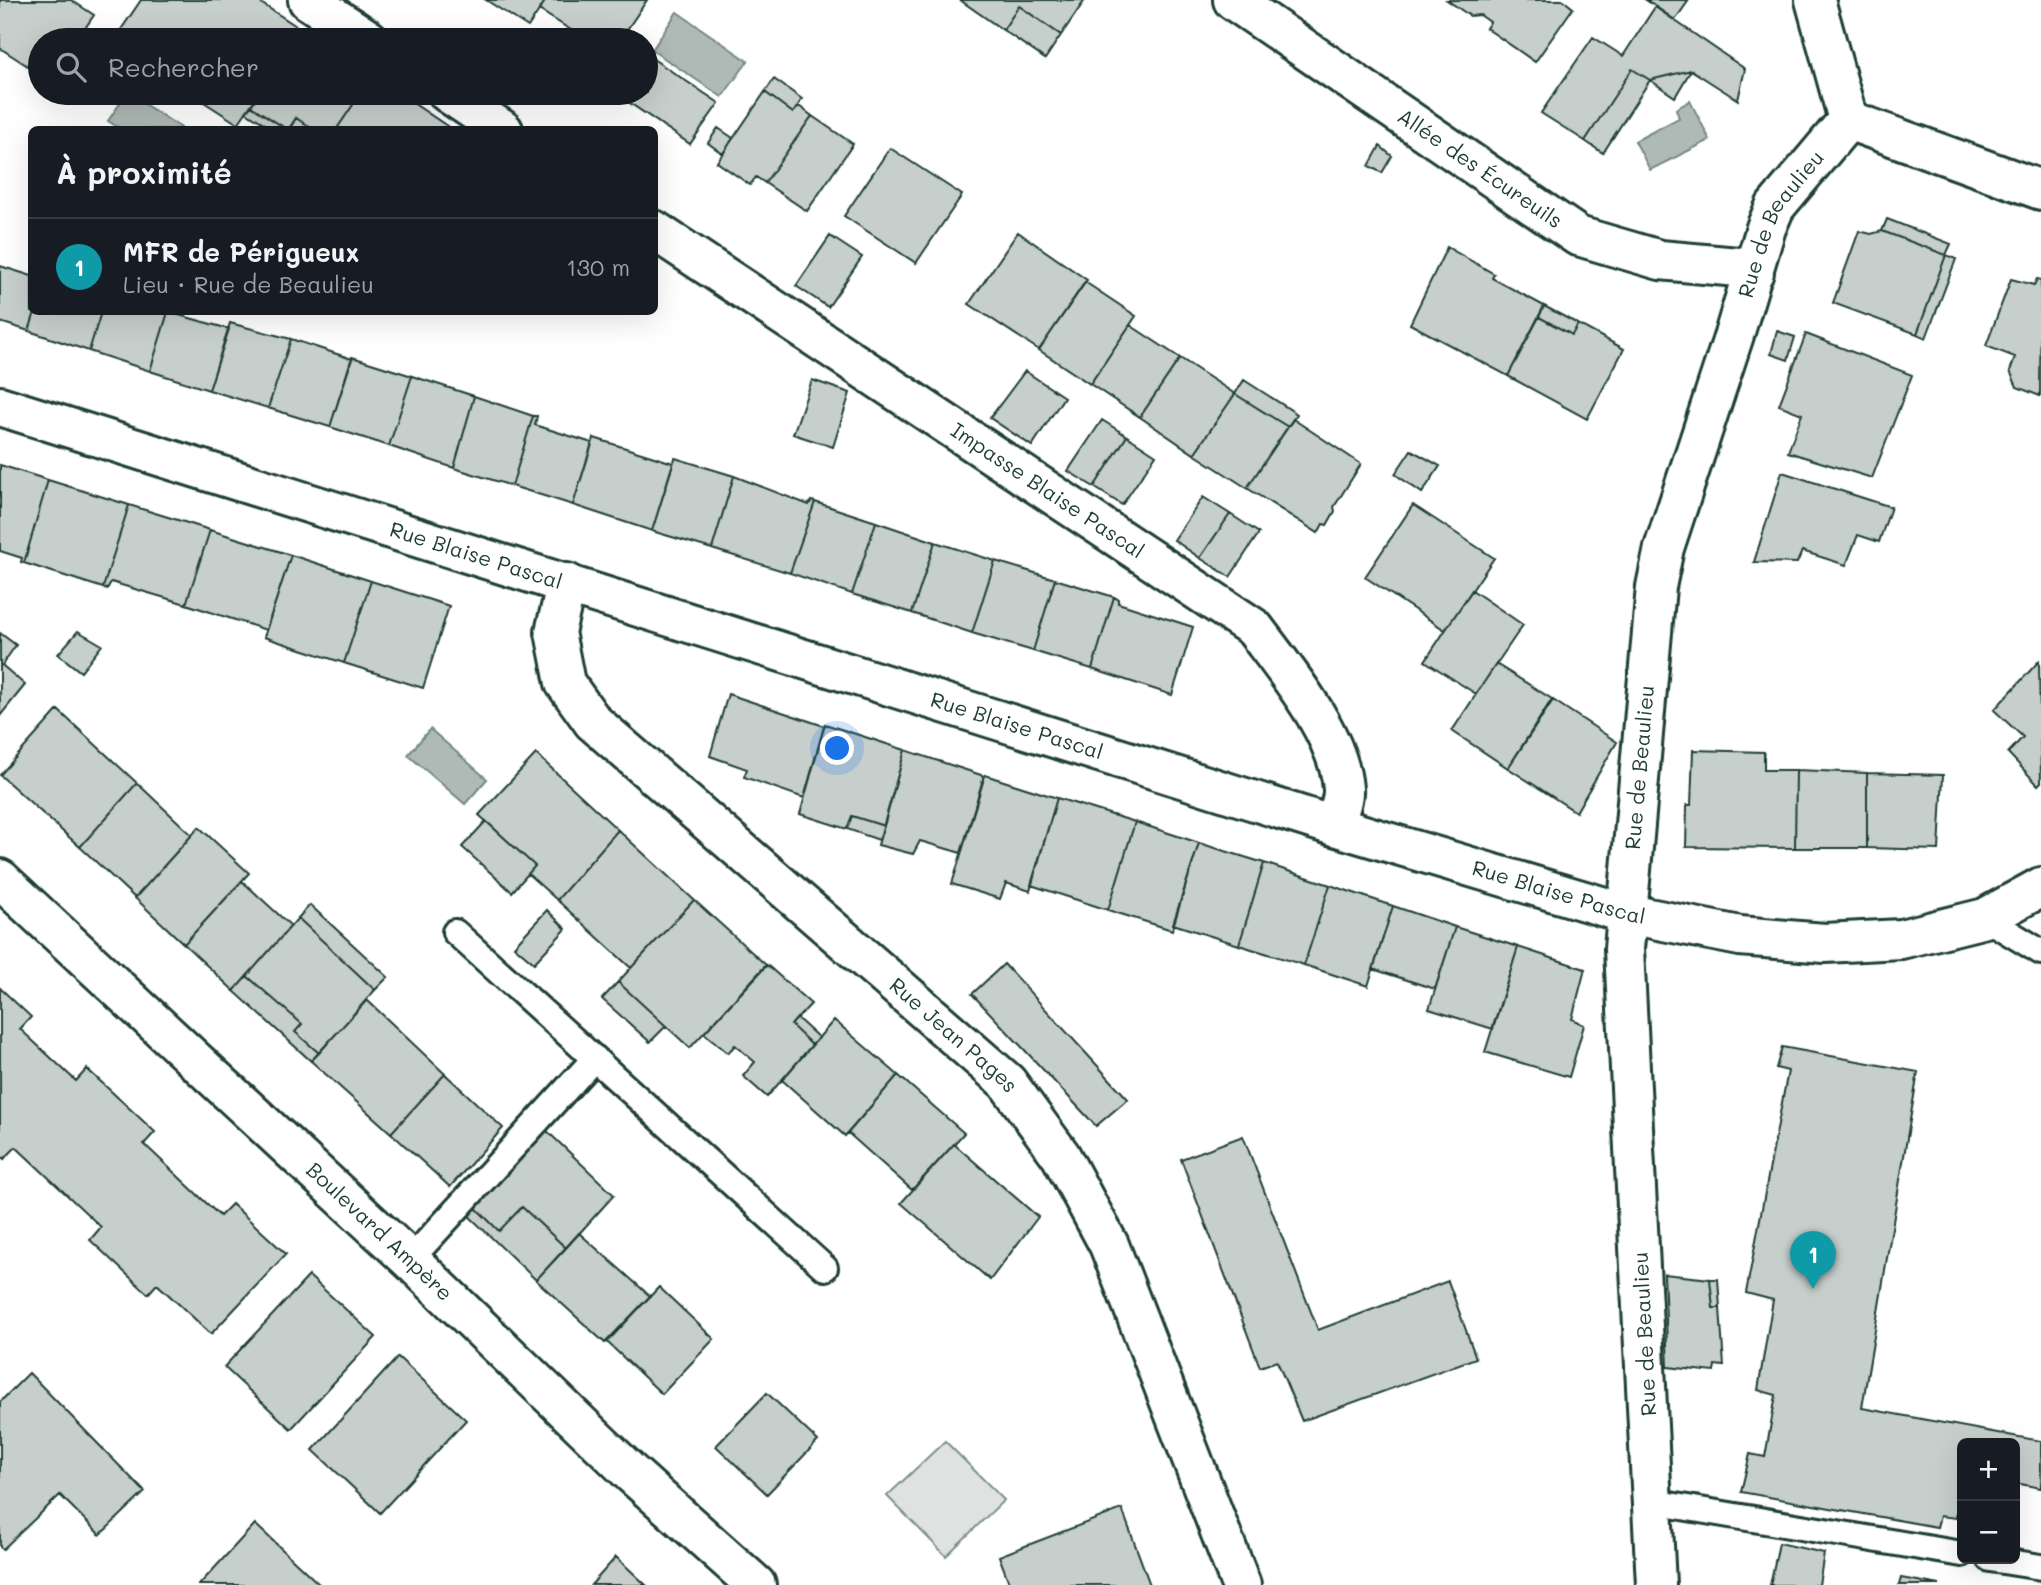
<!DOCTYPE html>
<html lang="fr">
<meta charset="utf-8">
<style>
:root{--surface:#171b24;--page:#20242c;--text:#f1f3f6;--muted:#9ea1a6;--line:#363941;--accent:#d93025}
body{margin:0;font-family:Mali,sans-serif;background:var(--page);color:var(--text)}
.controls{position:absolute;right:21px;bottom:21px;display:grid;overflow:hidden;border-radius:10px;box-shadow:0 7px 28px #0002}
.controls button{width:63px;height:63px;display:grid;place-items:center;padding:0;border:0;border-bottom:2px solid var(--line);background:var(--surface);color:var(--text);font:35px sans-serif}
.you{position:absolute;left:838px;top:749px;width:24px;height:24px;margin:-18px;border:5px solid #fff;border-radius:50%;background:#1a73e8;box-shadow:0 0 0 10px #1a73e833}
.badge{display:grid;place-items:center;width:46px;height:46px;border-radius:50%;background:var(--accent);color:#fff;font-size:23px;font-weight:700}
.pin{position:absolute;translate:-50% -58px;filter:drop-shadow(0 2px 4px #0008)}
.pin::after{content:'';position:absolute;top:37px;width:24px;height:21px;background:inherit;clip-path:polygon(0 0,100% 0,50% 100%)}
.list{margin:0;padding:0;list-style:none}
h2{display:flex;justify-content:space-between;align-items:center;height:91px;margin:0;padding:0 28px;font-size:30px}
h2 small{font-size:23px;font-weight:400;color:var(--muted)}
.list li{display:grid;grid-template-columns:46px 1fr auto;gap:21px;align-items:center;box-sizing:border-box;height:98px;padding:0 28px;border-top:2px solid var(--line)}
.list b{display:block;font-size:26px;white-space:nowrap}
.list p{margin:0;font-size:23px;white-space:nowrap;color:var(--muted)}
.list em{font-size:23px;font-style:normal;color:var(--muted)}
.icon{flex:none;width:38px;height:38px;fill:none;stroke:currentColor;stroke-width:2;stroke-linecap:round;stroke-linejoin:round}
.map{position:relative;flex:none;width:2041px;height:1585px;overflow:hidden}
.search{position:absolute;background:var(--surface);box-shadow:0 7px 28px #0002;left:28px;top:28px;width:630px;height:77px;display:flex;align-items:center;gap:18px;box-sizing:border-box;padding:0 24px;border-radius:38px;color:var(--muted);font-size:26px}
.panel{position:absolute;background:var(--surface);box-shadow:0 7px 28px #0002;left:28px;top:126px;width:630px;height:189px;border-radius:10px}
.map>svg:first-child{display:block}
</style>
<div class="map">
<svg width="2041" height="1585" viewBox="0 0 2041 1585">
<rect width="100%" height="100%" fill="#fff"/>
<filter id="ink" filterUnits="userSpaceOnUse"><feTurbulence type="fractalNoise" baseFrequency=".0143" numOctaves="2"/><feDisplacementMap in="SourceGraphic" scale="14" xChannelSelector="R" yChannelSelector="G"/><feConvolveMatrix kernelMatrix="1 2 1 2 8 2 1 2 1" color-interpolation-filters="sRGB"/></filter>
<g filter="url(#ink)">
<path fill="#dee3e2" stroke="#7e908b" stroke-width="2" d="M 945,1441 L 1004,1500 L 946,1556 L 887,1496 Z"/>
<path fill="#afbab7" stroke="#758883" stroke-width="2" d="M 677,12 L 748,61 L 722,97 L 652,50 Z
M 127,93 L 183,129 L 121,129 L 108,121 Z
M 1690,101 L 1710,140 L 1650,170 L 1635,141 L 1679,118 L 1676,109 Z
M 430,729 L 487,779 L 465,804 L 408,755 Z"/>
<path fill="#c7cfcc" stroke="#1f3d34" stroke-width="2" d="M 0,0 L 71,0 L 94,15 L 77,40 L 40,40 L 40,74 L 0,48 Z
M 141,0 L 256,0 L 301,29 L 294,40 L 114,40 Z
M 486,0 L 546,0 L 528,27 Z
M 546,0 L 647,0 L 620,40 L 587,40 L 539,10 Z
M 960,0 L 1085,0 L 1061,35 L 1019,6 L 1003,30 Z
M 1447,0 L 1563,0 L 1573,8 L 1535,62 L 1486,28 L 1490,22 L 1480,15 L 1470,16 Z
M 1646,0 L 1689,0 L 1675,20 Z
M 1019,6 L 1061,35 L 1045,59 L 1003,30 Z
M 1655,7 L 1745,69 L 1738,100 L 1691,70 L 1650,80 L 1632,69 L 1585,141 L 1541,113 L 1593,37 L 1623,56 Z
M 301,29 L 317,40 L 294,40 Z
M 647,55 L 719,103 L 690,144 L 621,97 L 624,93 L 646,93 Z
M 1632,69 L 1650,80 L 1603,153 L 1585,141 Z
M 1691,70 L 1675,97 L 1650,80 Z
M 774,79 L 802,99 L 793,113 L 765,92 Z
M 765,92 L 793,113 L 799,106 L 812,116 L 765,183 L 756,177 L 750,185 L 717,162 Z
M 190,93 L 259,93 L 238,124 Z
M 259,93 L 361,93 L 336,130 L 314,130 L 296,118 L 288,130 L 251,106 Z
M 361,93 L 398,93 L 453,130 L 336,130 Z
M 251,106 L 288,130 L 275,130 L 246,112 Z
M 812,116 L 853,144 L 807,211 L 765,183 Z
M 296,118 L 314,130 L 289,130 Z
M 718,128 L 733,138 L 723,154 L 708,143 Z
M 1380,146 L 1392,156 L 1382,173 L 1369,166 Z
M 890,148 L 962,195 L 916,263 L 844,216 Z
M 1887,219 L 1951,244 L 1946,255 L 1882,231 Z
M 1859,231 L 1871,234 L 1882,231 L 1946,255 L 1917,334 L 1833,303 Z
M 1018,232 L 1087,280 L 1039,350 L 969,304 Z
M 830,236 L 862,257 L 828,307 L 796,286 Z
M 1447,247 L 1494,274 L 1492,278 L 1544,306 L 1508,376 L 1410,324 Z
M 1946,255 L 1956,259 L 1926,338 L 1917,334 Z
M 0,266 L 32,276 L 32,312 L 35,312 L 29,331 L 0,322 Z
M 2011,279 L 2034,285 L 2037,279 L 2041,280 L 2040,396 L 2017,387 L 2010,371 L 2015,357 L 1986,346 Z
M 1085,282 L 1136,316 L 1090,384 L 1039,350 Z
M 1544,306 L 1578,324 L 1572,335 L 1539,317 Z
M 35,312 L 101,312 L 89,351 L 29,331 Z
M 101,312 L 168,312 L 150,371 L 89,351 Z
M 168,312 L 229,329 L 209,390 L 150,371 Z
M 1539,317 L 1572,335 L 1578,324 L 1624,349 L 1587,419 L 1508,376 Z
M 230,323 L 291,339 L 268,408 L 209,390 Z
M 1130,325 L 1180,358 L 1140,417 L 1090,384 Z
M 1777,331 L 1795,337 L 1788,360 L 1771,354 Z
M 1806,334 L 1912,375 L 1872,478 L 1788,452 L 1802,414 L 1779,405 Z
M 291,339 L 352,359 L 330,427 L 268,408 Z
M 352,357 L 412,376 L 389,446 L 330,427 Z
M 1180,358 L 1235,394 L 1194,454 L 1140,417 Z
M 1025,371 L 1064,397 L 1032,446 L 990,418 Z
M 412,376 L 474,396 L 454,468 L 389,446 Z
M 812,380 L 850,393 L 833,447 L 793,434 Z
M 1244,380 L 1297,414 L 1288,427 L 1235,394 Z
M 1235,394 L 1288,427 L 1247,488 L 1194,454 Z
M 474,396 L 533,416 L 512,486 L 454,468 Z
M 533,416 L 537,416 L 535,425 L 592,443 L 573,505 L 512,486 Z
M 1293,419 L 1361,464 L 1334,507 L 1335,511 L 1327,525 L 1323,524 L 1318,533 L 1247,488 Z
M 1102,420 L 1127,436 L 1094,487 L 1068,471 Z
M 1127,436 L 1156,455 L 1122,505 L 1094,487 Z
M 594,438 L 673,463 L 652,531 L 573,505 Z
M 1411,450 L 1440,466 L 1422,493 L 1395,474 Z
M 675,458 L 734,476 L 712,549 L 652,531 Z
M 0,465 L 48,480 L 24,563 L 21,562 L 22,558 L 0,551 Z
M 1782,472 L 1891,507 L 1879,542 L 1858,535 L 1846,565 L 1802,551 L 1797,563 L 1754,562 Z
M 734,476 L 809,505 L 811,501 L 815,502 L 790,573 L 712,549 Z
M 48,480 L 129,505 L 103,588 L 24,563 Z
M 1203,497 L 1230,514 L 1200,558 L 1174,540 Z
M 815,502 L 876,522 L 852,594 L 790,573 Z
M 129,505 L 210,530 L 186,604 L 111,582 L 107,589 L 103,588 Z
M 1413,505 L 1494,558 L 1445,630 L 1365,577 Z
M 1230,514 L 1259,533 L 1230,577 L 1200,558 Z
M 876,522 L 935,542 L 912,613 L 852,594 Z
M 210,530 L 291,555 L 266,630 L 186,604 Z
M 935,542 L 995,561 L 972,633 L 912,613 Z
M 291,555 L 371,581 L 344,663 L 264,637 Z
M 995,561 L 1055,579 L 1033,651 L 972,633 Z
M 1055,579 L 1114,597 L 1092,669 L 1033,651 Z
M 371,581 L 449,606 L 423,688 L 344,663 Z
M 1472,590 L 1523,625 L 1476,694 L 1425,661 Z
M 1114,597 L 1118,599 L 1118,603 L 1193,627 L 1172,695 L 1092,669 Z
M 78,631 L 102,645 L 81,672 L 58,654 Z
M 0,633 L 16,645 L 2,665 L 25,685 L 0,716 Z
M 2039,661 L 2041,782 L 2038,785 L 2008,753 L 2023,737 L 1994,710 Z
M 1496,664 L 1552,699 L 1508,768 L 1452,731 Z
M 728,694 L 824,726 L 804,798 L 744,777 L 747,769 L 710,756 Z
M 1553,700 L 1617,742 L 1576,812 L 1508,768 Z
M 58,710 L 137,783 L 80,847 L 0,775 Z
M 825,724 L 905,750 L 884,826 L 852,816 L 847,829 L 800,814 Z
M 905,750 L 984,776 L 961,853 L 920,841 L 913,854 L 878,845 Z
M 1693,750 L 1764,752 L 1764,770 L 1796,770 L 1795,848 L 1686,847 L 1687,805 L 1691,805 Z
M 536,754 L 618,830 L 557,900 L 528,874 L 535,866 L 479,815 Z
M 1796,770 L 1867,773 L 1867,848 L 1795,848 Z
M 1867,773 L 1943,775 L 1939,850 L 1867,848 Z
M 985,775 L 1057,798 L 1030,891 L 1006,883 L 1000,899 L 952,884 Z
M 137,783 L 192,835 L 135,898 L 80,847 Z
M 1057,798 L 1135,822 L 1108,910 L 1031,885 Z
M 852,816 L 884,826 L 879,840 L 847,829 Z
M 486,821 L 535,866 L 512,892 L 462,847 Z
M 1135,822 L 1199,843 L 1172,930 L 1108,910 Z
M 199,827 L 249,873 L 184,944 L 135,898 Z
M 618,830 L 694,900 L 631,968 L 557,900 Z
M 1199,843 L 1264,863 L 1239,945 L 1173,924 Z
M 1264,863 L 1330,885 L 1304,965 L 1239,945 Z
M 242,881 L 291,926 L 234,991 L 184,944 Z
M 1330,885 L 1393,906 L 1368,986 L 1304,965 Z
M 694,900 L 766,965 L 690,1048 L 618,982 Z
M 310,905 L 388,977 L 375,990 L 298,918 Z
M 1393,906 L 1455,927 L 1435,989 L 1373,969 Z
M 547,910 L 566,929 L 534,963 L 514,946 Z
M 298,918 L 375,990 L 319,1053 L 295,1032 L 302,1024 L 247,976 Z
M 1455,927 L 1518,947 L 1493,1029 L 1429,1009 Z
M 1518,947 L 1585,969 L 1572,1019 L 1584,1025 L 1569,1077 L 1485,1052 Z
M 1004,964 L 1128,1099 L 1096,1126 L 972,994 Z
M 767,965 L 811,1004 L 791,1025 L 812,1045 L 767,1097 L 743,1076 L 755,1062 L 735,1045 L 728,1053 L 704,1033 Z
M 247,976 L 302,1024 L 295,1032 L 319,1053 L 311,1061 L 234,991 Z
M 618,982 L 666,1026 L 650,1042 L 602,999 Z
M 0,988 L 31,1017 L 20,1029 L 76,1081 L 87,1069 L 155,1132 L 144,1144 L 220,1216 L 232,1204 L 286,1254 L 211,1334 L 157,1284 L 148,1294 L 90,1240 L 101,1227 L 16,1147 L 4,1159 L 0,1155 Z
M 367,1000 L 445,1074 L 391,1133 L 311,1061 Z
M 797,1018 L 819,1038 L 812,1045 L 791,1025 Z
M 834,1020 L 898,1075 L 845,1136 L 782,1080 Z
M 1782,1047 L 1918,1072 L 1862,1408 L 2041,1441 L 2041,1488 L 2015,1483 L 2015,1486 L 2015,1443 L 1962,1443 L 1962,1503 L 1959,1502 L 1956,1518 L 1940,1516 L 1937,1527 L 1741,1492 L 1750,1454 L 1765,1457 L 1776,1395 L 1758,1390 L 1773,1300 L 1746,1293 L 1788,1071 L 1776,1068 Z
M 445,1074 L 503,1128 L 450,1187 L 391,1133 Z
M 898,1075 L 964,1133 L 912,1190 L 848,1133 Z
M 546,1130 L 614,1195 L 566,1248 L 522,1207 L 499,1231 L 475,1207 Z
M 1243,1136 L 1318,1330 L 1448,1281 L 1476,1358 L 1302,1421 L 1277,1361 L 1260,1367 L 1181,1159 Z
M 954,1144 L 1038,1217 L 990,1280 L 901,1203 Z
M 475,1207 L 499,1231 L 522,1207 L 566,1248 L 536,1280 L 468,1215 Z
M 579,1233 L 650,1296 L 605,1343 L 536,1280 Z
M 1664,1274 L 1710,1279 L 1713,1308 L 1720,1308 L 1724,1366 L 1715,1365 L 1714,1372 L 1668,1367 Z
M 309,1276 L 376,1337 L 291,1429 L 224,1367 Z
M 1710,1279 L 1718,1279 L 1720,1308 L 1713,1308 Z
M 659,1287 L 714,1339 L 662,1394 L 607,1342 Z
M 398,1357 L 466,1420 L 380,1513 L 313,1450 Z
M 29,1373 L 145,1492 L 100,1535 L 60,1495 L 3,1549 L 0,1547 L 0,1402 Z
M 767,1393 L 818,1441 L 767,1494 L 716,1446 Z
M 1122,1509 L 1150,1585 L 1010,1585 L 999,1556 Z
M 255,1524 L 320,1585 L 199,1585 Z
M 1779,1543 L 1824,1553 L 1819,1585 L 1770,1585 Z
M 616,1557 L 646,1585 L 591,1585 Z
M 1901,1578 L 1940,1585 L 1899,1585 Z"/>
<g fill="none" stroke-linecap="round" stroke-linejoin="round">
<g stroke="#1f3d34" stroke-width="30">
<path id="service" d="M 1985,918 L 2041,952
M 455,932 L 825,1268
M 410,1260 L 595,1058
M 1652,1502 L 1962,1554
M 1990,1559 L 2041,1567"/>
</g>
<g stroke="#1f3d34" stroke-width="44">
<g id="minor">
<path d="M 308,0 L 369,40"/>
<path id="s1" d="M 1233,0 L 1578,236 L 1660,260 L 1738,267 L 1754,272"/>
<path d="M 448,93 L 503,130"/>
<path d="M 1848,120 L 2041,190"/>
<path id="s2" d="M 654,230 L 1254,628 C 1286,671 1339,734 1343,789 C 1344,800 1337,815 1334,826"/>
<path id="s3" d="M 0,406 L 1334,826 L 1628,914 L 1740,936 L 1825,943 L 1901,939 L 1985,918 L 2041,887"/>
<path id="s4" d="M 567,583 L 555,632 L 565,683 L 593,722 L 1007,1082 L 1061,1156 L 1109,1245 L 1241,1585"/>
<path id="s5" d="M 0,879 L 410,1260 L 631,1473 L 756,1585"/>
<path id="s6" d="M 1656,1585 L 1624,949 L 1656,587 L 1664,548 L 1734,335 L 1766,228 L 1775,207 L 1848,120 L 1815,0"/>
</g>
</g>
<use href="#service" stroke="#fff" stroke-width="24"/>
<use href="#minor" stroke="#fff" stroke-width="38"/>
</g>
</g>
<g text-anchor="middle" stroke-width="5" stroke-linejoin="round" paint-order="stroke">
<g font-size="21" fill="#1f3d34" stroke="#fff">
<text dy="7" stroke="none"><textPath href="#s1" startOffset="299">Allée des Écureuils</textPath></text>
<text dy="7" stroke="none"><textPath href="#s6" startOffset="1386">Rue de Beaulieu</textPath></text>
<text dy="7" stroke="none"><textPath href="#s2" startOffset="472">Impasse Blaise Pascal</textPath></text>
<text dy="7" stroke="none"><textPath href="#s3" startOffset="499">Rue Blaise Pascal</textPath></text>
<text dy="7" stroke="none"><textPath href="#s3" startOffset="1066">Rue Blaise Pascal</textPath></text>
<text dy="7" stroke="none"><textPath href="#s6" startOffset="819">Rue de Beaulieu</textPath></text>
<text dy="7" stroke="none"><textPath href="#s3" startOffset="1633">Rue Blaise Pascal</textPath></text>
<text dy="7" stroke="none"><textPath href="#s4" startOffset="628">Rue Jean Pages</textPath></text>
<text dy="7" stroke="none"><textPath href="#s5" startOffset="518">Boulevard Ampère</textPath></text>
<text transform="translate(1645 1334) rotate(-93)" y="7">Rue de Beaulieu</text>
</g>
</g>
</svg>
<div class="controls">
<button>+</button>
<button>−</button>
</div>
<div class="you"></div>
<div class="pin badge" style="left:1813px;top:1289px;background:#0f9aa8">1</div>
<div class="search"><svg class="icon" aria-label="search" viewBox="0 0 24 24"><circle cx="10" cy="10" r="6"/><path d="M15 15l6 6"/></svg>Rechercher</div>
<section class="panel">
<h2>À proximité<small></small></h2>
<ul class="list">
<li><span class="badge" style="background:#0f9aa8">1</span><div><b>MFR de Périgueux</b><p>Lieu · Rue de Beaulieu</p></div><em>130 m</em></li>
</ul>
</section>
</div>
